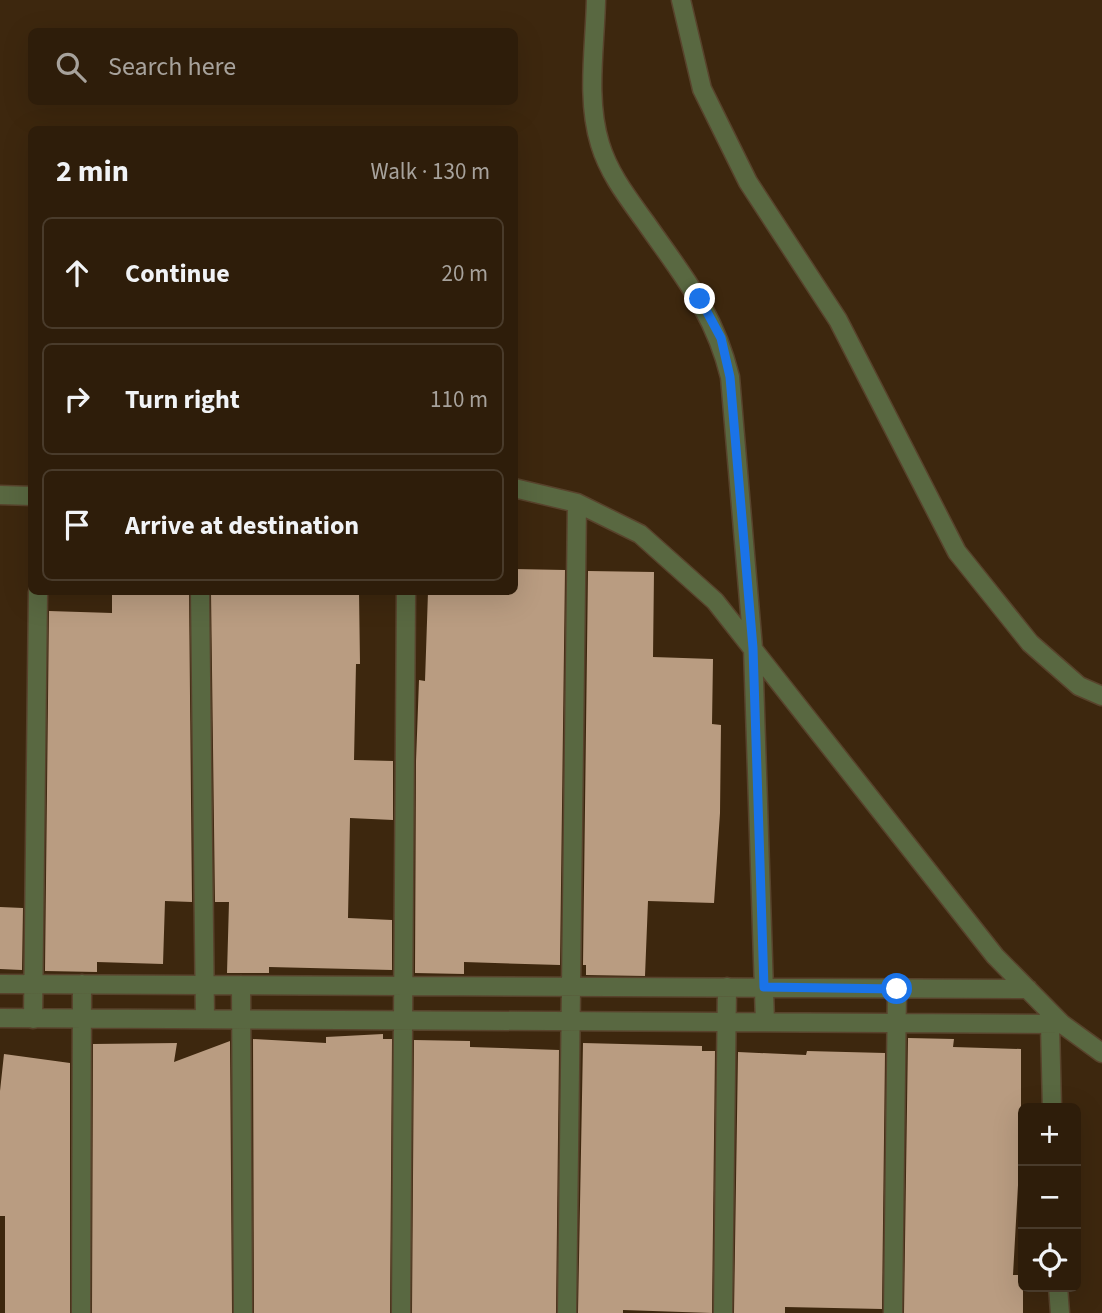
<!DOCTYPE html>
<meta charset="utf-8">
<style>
:root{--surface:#2e1d0a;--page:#362613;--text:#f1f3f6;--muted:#a7a29c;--line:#493b2b}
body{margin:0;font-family:"Source Sans 3",sans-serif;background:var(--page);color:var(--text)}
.controls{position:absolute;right:21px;bottom:21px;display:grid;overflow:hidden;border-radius:10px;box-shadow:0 7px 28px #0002}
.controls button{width:63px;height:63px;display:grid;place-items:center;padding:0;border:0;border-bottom:2px solid var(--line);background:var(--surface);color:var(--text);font:35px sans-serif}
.stop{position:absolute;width:21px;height:21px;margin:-16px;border:5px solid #1a73e8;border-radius:50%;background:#fff}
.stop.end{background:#1a73e8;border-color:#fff;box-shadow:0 2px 7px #0008}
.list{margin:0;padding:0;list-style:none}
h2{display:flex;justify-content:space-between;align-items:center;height:91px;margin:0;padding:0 28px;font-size:30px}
h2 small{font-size:23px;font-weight:400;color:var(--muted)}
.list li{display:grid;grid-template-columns:46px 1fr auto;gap:21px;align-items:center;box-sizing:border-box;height:112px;margin:0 14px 14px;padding:0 14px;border:2px solid var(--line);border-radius:10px}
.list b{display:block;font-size:26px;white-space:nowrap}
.list em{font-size:23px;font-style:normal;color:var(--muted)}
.icon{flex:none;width:38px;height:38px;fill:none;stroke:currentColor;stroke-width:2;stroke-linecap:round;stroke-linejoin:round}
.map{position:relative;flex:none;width:1102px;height:1313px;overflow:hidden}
.search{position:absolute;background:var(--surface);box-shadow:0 7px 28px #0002;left:28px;top:28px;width:490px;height:77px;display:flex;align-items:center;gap:18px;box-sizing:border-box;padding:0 24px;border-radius:10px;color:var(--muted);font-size:26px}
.panel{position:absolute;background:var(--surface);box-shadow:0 7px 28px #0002;left:28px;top:126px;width:490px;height:469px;border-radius:10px}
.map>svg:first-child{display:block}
</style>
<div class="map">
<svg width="1102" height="1313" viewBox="0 0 1102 1313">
<rect width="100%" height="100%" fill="#3d270e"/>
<path fill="#b99c81" d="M 514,569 L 565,570 L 560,965 L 464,962 L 464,974 L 415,973 L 416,761 L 419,680 L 425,681 L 428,592 L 514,592 Z
M 588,571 L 654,572 L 653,657 L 713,659 L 712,724 L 721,725 L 720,813 L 714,903 L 648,901 L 645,976 L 586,975 L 586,965 L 583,965 Z
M 112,592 L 189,592 L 192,902 L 165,901 L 163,964 L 97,962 L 97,972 L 45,971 L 49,611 L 112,613 Z
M 211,592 L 359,592 L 360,664 L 356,664 L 354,760 L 393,761 L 393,820 L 350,818 L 348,918 L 392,920 L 392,970 L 269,967 L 269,973 L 227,973 L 229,902 L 215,902 Z
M 0,907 L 23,908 L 22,970 L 0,969 Z
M 383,1034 L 383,1039 L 392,1039 L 390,1313 L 254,1313 L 253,1039 L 326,1043 L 326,1037 Z
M 908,1038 L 954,1039 L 953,1047 L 1021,1049 L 1021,1131 L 1013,1275 L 1023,1275 L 1023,1313 L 904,1313 Z
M 414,1040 L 470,1041 L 470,1047 L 559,1050 L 556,1313 L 412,1313 Z
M 230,1041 L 232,1313 L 92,1313 L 93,1044 L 177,1043 L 174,1062 Z
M 583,1043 L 702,1046 L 702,1051 L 715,1051 L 712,1313 L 623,1310 L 623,1313 L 578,1313 Z
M 807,1051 L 885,1053 L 882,1309 L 785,1307 L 785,1313 L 734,1313 L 738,1052 L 806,1055 Z
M 4,1054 L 70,1063 L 70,1313 L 5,1313 L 5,1216 L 0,1216 L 0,1091 Z"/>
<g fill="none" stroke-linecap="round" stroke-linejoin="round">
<g stroke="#58432c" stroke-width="21">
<path id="street" d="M 596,0 C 595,47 586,99 600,144 C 609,174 628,198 646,223 C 683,276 714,312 730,377 L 753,648 L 765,1022
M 681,0 L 702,89 L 748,182 L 838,320 L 957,552 L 1030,643 L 1079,686 L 1102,696
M 514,488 L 577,503 L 640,534 L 715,601 L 995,956 L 1062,1024 L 1102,1053
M 0,495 L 32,496
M 200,592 L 205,1019
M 0,984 L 1028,989
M 241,985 L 243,1313
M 0,1018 L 1062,1024
M 33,1019 L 38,592
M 1050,1025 L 1052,1108
M 1058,1287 L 1060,1313
M 81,1313 L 82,984
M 401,1313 L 406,592
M 567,1313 L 577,503
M 723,1313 L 727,987
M 893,1313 L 897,989"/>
</g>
<use href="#street" stroke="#596841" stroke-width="18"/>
</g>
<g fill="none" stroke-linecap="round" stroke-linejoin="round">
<path stroke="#1a73e8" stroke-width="9" d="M 700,299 L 721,338 L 730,377 L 753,648 L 764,987 L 897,989"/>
</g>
</svg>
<div class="controls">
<button>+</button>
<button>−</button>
<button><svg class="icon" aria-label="locate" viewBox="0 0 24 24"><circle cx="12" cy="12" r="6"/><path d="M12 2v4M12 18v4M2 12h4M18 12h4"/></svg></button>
</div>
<div class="stop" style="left:897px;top:989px"></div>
<div class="stop end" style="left:700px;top:299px"></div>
<div class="search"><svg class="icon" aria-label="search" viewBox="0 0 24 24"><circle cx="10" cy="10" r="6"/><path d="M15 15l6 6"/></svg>Search here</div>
<section class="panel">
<h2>2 min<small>Walk · 130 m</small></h2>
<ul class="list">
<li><svg class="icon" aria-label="ahead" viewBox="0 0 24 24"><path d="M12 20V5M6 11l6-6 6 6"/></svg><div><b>Continue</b></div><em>20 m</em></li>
<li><svg class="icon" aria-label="right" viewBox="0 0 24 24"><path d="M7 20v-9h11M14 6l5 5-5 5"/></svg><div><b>Turn right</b></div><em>110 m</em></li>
<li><svg class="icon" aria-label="arrive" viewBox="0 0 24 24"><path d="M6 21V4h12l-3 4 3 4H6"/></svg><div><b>Arrive at destination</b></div></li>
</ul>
</section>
</div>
